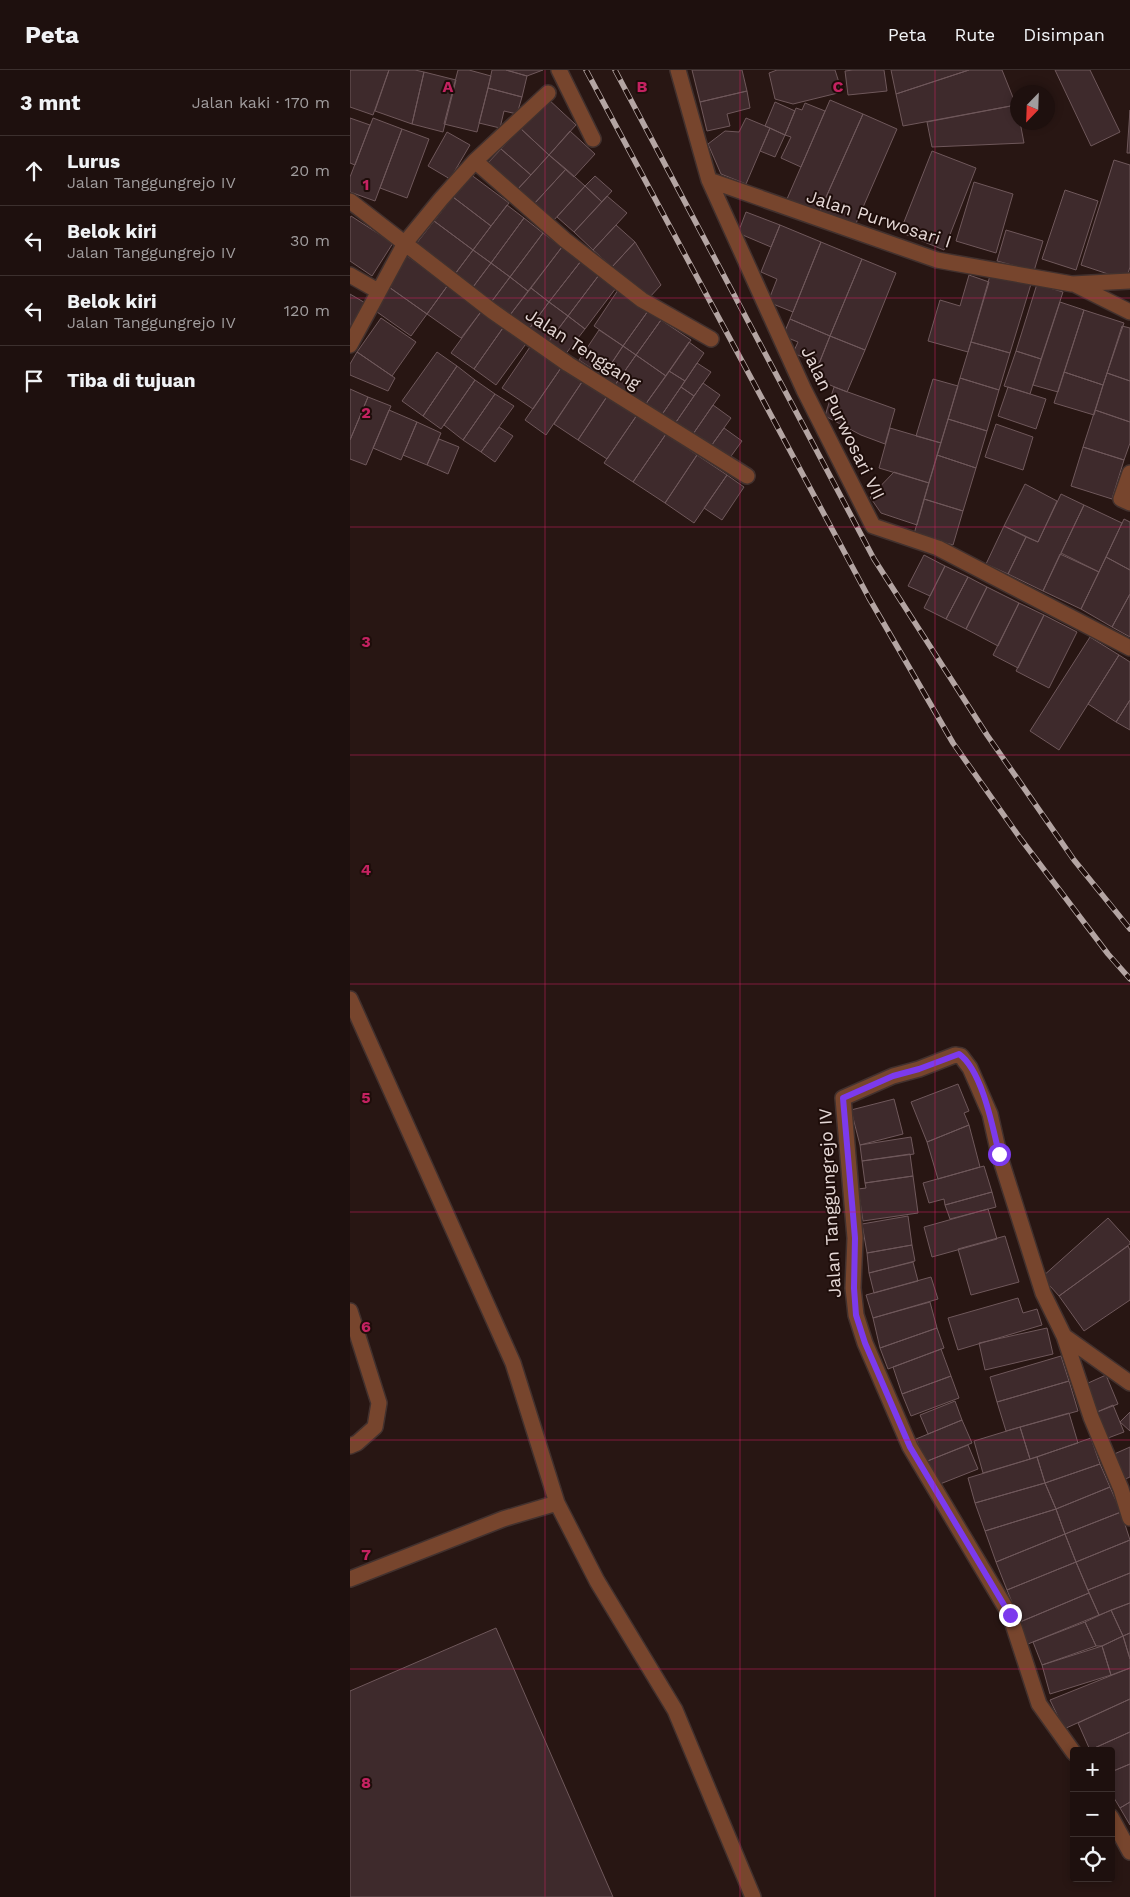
<!DOCTYPE html>
<html lang="id">
<meta charset="utf-8">
<style>
:root{--surface:#1e100e;--page:#2b1e1c;--text:#f1f3f6;--muted:#a19d9e;--line:#3c302e}
body{margin:0;font-family:"Work Sans",sans-serif;background:var(--page);color:var(--text)}
.controls{position:absolute;right:15px;bottom:15px;display:grid;overflow:hidden;border-radius:5px;box-shadow:0 2px 8px #0003}
.controls button{width:45px;height:45px;display:grid;place-items:center;padding:0;border:0;border-bottom:1px solid var(--line);background:var(--surface);color:var(--text);font:25px sans-serif}
.compass{position:absolute;left:660px;top:15px;width:45px;height:45px;border-radius:50%;background:var(--surface);box-shadow:0 2px 8px #0003;rotate:203deg}
.stop{position:absolute;width:15px;height:15px;margin:-11px;border:4px solid #7c3aed;border-radius:50%;background:#fff}
.stop.end{background:#7c3aed;border-color:#fff;box-shadow:0 1px 5px #0008}
.list{margin:0;padding:0;list-style:none}
h2{display:flex;justify-content:space-between;align-items:center;height:65px;margin:0;padding:0 20px;font-size:21px}
h2 small{font-size:16px;font-weight:400;color:var(--muted)}
.list li{display:grid;grid-template-columns:32px 1fr auto;gap:15px;align-items:center;box-sizing:border-box;height:70px;padding:0 20px;border-top:1px solid var(--line)}
.list b{display:block;font-size:19px;white-space:nowrap}
.list p{margin:0;font-size:16px;white-space:nowrap;color:var(--muted)}
.list em{font-size:16px;font-style:normal;color:var(--muted)}
.icon{flex:none;width:28px;height:28px;fill:none;stroke:currentColor;stroke-width:2;stroke-linecap:round;stroke-linejoin:round}
.map{position:relative;flex:none;width:780px;height:1827px;overflow:hidden}
header{display:flex;align-items:center;gap:30px;box-sizing:border-box;height:70px;padding:0 25px;background:var(--surface);border-bottom:1px solid var(--line)}
header strong{font-size:24px}
nav{display:flex;gap:28px;margin-inline-start:auto;font-size:18px}
main{display:flex}
aside{flex:1;background:var(--surface)}
.map>svg:first-child{display:block}
</style>
<header>
<strong>Peta</strong>
<nav><a>Peta</a><a>Rute</a><a>Disimpan</a></nav>
</header>
<main>
<aside>
<h2>3 mnt<small>Jalan kaki · 170 m</small></h2>
<ul class="list">
<li><svg class="icon" aria-label="ahead" viewBox="0 0 24 24"><path d="M12 20V5M6 11l6-6 6 6"/></svg><div><b>Lurus</b><p>Jalan Tanggungrejo IV</p></div><em>20 m</em></li>
<li><svg class="icon" aria-label="left" viewBox="0 0 24 24"><path d="M17 20v-9H6M10 6l-5 5 5 5"/></svg><div><b>Belok kiri</b><p>Jalan Tanggungrejo IV</p></div><em>30 m</em></li>
<li><svg class="icon" aria-label="left" viewBox="0 0 24 24"><path d="M17 20v-9H6M10 6l-5 5 5 5"/></svg><div><b>Belok kiri</b><p>Jalan Tanggungrejo IV</p></div><em>120 m</em></li>
<li><svg class="icon" aria-label="arrive" viewBox="0 0 24 24"><path d="M6 21V4h12l-3 4 3 4H6"/></svg><div><b>Tiba di tujuan</b></div></li>
</ul>
</aside>
<div class="map">
<svg width="780" height="1827" viewBox="0 0 780 1827">
<rect width="100%" height="100%" fill="#281613"/>
<path fill="#3e2a2c" stroke="#6f585b" d="M 0,0 L 39,0 L 23,45 L 0,37 Z
M 39,0 L 65,0 L 74,2 L 62,54 L 25,41 Z
M 108,0 L 119,0 L 141,6 L 127,62 L 94,54 Z
M 142,0 L 156,0 L 177,6 L 172,27 L 138,18 Z
M 156,0 L 193,0 L 177,6 Z
M 342,0 L 392,0 L 397,21 L 350,32 Z
M 427,0 L 485,0 L 492,22 L 443,34 L 425,29 L 419,3 Z
M 503,0 L 534,0 L 537,21 L 498,25 L 495,1 Z
M 541,0 L 619,0 L 546,24 Z
M 619,0 L 652,0 L 666,35 L 553,56 L 546,24 Z
M 705,0 L 740,0 L 770,62 L 741,76 Z
M 74,2 L 106,10 L 93,62 L 62,54 Z
M 138,18 L 172,27 L 167,44 L 154,41 L 150,58 L 129,53 Z
M 397,21 L 400,38 L 377,44 L 380,56 L 357,61 L 350,32 Z
M 197,28 L 226,55 L 199,85 L 170,58 Z
M 480,30 L 513,44 L 469,143 L 437,129 Z
M 425,32 L 445,41 L 435,65 L 415,56 Z
M 455,33 L 475,41 L 451,97 L 431,88 L 441,67 L 435,65 L 446,38 L 452,40 Z
M 666,35 L 668,52 L 670,52 L 674,73 L 582,77 L 577,52 Z
M 780,40 L 780,83 L 777,83 Z
M 513,44 L 547,59 L 504,158 L 469,143 Z
M 0,48 L 20,55 L 5,95 L 0,93 Z
M 23,48 L 52,59 L 25,131 L 0,122 L 0,107 Z
M 396,48 L 420,58 L 396,114 L 371,104 L 358,74 L 375,61 L 389,62 Z
M 170,58 L 199,85 L 181,105 L 151,79 Z
M 420,58 L 435,65 L 425,87 L 410,81 Z
M 52,59 L 79,69 L 57,128 L 30,118 Z
M 220,61 L 245,84 L 224,107 L 199,85 Z
M 97,62 L 120,75 L 100,109 L 78,96 Z
M 151,79 L 181,105 L 164,123 L 135,96 Z
M 582,81 L 626,98 L 594,180 L 550,162 Z
M 199,85 L 216,99 L 184,134 L 168,119 Z
M 764,90 L 780,95 L 780,197 L 776,210 L 731,195 Z
M 216,99 L 235,116 L 203,151 L 184,134 Z
M 120,104 L 159,133 L 141,156 L 103,127 Z
M 245,106 L 262,121 L 252,132 L 235,116 Z
M 624,112 L 663,124 L 646,183 L 606,171 Z
M 235,116 L 252,132 L 224,162 L 207,147 Z
M 715,120 L 748,131 L 726,200 L 692,189 Z
M 257,126 L 277,143 L 243,180 L 224,162 Z
M 103,127 L 141,156 L 123,180 L 84,151 Z
M 157,135 L 174,148 L 141,193 L 123,180 Z
M 396,142 L 430,155 L 421,177 L 388,163 Z
M 1,146 L 43,173 L 22,206 L 0,191 L 0,148 Z
M 174,148 L 193,163 L 160,207 L 141,193 Z
M 84,151 L 123,180 L 105,204 L 66,174 Z
M 266,155 L 285,172 L 262,197 L 243,180 Z
M 430,155 L 471,172 L 443,242 L 418,232 L 427,209 L 411,202 Z
M 656,160 L 693,171 L 684,201 L 647,191 Z
M 193,163 L 212,177 L 178,221 L 160,207 Z
M 285,172 L 311,215 L 298,229 L 262,197 Z
M 471,172 L 512,189 L 480,266 L 440,249 Z
M 212,177 L 231,191 L 199,232 L 181,218 Z
M 123,180 L 141,193 L 123,217 L 105,204 Z
M 57,186 L 98,215 L 77,244 L 36,215 Z
M 512,189 L 546,203 L 515,280 L 480,266 Z
M 231,191 L 249,205 L 218,246 L 199,232 Z
M 141,193 L 160,207 L 142,231 L 123,217 Z
M 641,202 L 681,214 L 660,283 L 621,272 Z
M 249,205 L 266,218 L 235,259 L 218,246 Z
M 619,205 L 639,212 L 618,282 L 578,271 L 590,230 L 610,236 Z
M 160,207 L 178,221 L 160,245 L 142,231 Z
M 687,214 L 713,222 L 691,289 L 666,281 Z
M 36,215 L 77,244 L 61,266 L 20,237 Z
M 98,215 L 133,239 L 111,268 L 77,244 Z
M 181,218 L 199,232 L 179,259 L 160,245 Z
M 268,220 L 298,241 L 273,276 L 244,256 Z
M 0,224 L 17,234 L 0,263 Z
M 199,232 L 218,246 L 197,274 L 179,259 Z
M 710,232 L 734,240 L 708,322 L 683,315 Z
M 133,239 L 155,255 L 124,299 L 101,283 Z
M 734,240 L 774,253 L 753,315 L 714,302 Z
M 298,241 L 311,250 L 286,285 L 273,276 Z
M 218,246 L 235,259 L 214,286 L 197,274 Z
M 31,248 L 66,272 L 42,306 L 7,282 Z
M 440,249 L 480,266 L 469,294 L 443,283 L 448,272 L 433,266 Z
M 311,250 L 341,270 L 316,306 L 286,285 Z
M 155,255 L 178,271 L 146,315 L 124,299 Z
M 772,256 L 780,258 L 780,311 L 757,303 Z
M 249,260 L 273,276 L 253,306 L 229,290 Z
M 480,266 L 515,280 L 497,322 L 463,308 Z
M 339,272 L 354,283 L 335,311 L 319,301 Z
M 621,272 L 660,283 L 649,320 L 610,308 Z
M 182,274 L 213,295 L 183,339 L 152,318 Z
M 273,276 L 286,285 L 265,315 L 253,306 Z
M 666,281 L 691,289 L 680,324 L 654,316 Z
M 7,282 L 45,308 L 38,321 L 0,305 L 0,294 Z
M 87,282 L 107,296 L 73,346 L 52,331 Z
M 286,285 L 316,306 L 295,335 L 265,315 Z
M 347,293 L 361,302 L 344,326 L 331,317 Z
M 213,295 L 234,309 L 196,365 L 175,350 Z
M 107,296 L 125,310 L 91,359 L 73,346 Z
M 319,301 L 335,311 L 311,346 L 295,335 Z
M 714,302 L 753,315 L 744,345 L 704,333 Z
M 757,303 L 780,311 L 780,352 L 745,340 Z
M 610,308 L 649,320 L 637,361 L 598,349 Z
M 234,309 L 258,325 L 228,370 L 204,354 Z
M 583,309 L 608,316 L 591,373 L 566,366 Z
M 125,310 L 145,324 L 113,370 L 94,355 Z
M 353,313 L 370,325 L 341,367 L 324,355 Z
M 331,317 L 344,326 L 324,355 L 311,346 Z
M 484,317 L 545,339 L 535,374 L 511,365 L 475,346 Z
M 658,317 L 696,329 L 686,359 L 648,346 Z
M 0,319 L 18,327 L 0,370 Z
M 145,324 L 164,336 L 131,382 L 113,370 Z
M 258,325 L 287,345 L 257,389 L 228,370 Z
M 18,327 L 41,336 L 16,395 L 0,389 L 0,370 Z
M 363,335 L 381,348 L 359,379 L 341,367 Z
M 39,340 L 67,352 L 51,390 L 23,378 Z
M 745,340 L 780,352 L 780,373 L 774,390 L 733,377 Z
M 287,345 L 316,364 L 283,412 L 254,393 Z
M 598,349 L 637,361 L 626,398 L 587,385 Z
M 67,352 L 91,363 L 77,395 L 53,385 Z
M 646,354 L 683,367 L 673,400 L 635,387 Z
M 149,357 L 163,366 L 145,392 L 131,382 Z
M 374,358 L 392,371 L 379,389 L 361,376 Z
M 540,358 L 591,373 L 579,413 L 529,398 Z
M 316,364 L 347,385 L 315,433 L 283,412 Z
M 89,369 L 109,377 L 98,404 L 77,395 Z
M 733,377 L 774,390 L 762,429 L 721,416 Z
M 347,385 L 377,405 L 344,453 L 315,433 Z
M 587,385 L 626,398 L 613,441 L 574,429 Z
M 544,402 L 579,413 L 567,455 L 531,443 L 520,427 Z
M 377,405 L 394,417 L 372,450 L 354,438 Z
M 675,414 L 707,431 L 688,472 L 654,456 Z
M 711,424 L 734,435 L 693,521 L 658,504 L 676,467 L 688,472 Z
M 574,429 L 613,441 L 603,475 L 564,464 Z
M 734,435 L 772,453 L 749,502 L 711,483 Z
M 774,449 L 780,452 L 780,500 L 756,487 Z
M 654,456 L 676,467 L 658,504 L 636,494 Z
M 710,484 L 749,502 L 731,539 L 693,521 Z
M 574,485 L 595,496 L 580,526 L 558,516 Z
M 756,487 L 780,500 L 780,524 L 762,557 L 731,539 Z
M 595,496 L 618,507 L 596,549 L 574,538 Z
M 618,507 L 637,517 L 616,559 L 596,549 Z
M 637,517 L 669,533 L 648,576 L 616,559 Z
M 780,524 L 780,567 L 762,557 Z
M 669,533 L 694,545 L 668,598 L 643,585 Z
M 694,545 L 727,562 L 699,618 L 666,601 Z
M 740,567 L 769,585 L 709,680 L 680,661 Z
M 769,585 L 780,592 L 780,630 L 766,652 L 738,634 Z
M 780,630 L 780,660 L 766,652 Z
M 608,1014 L 619,1041 L 614,1043 L 619,1055 L 577,1072 L 561,1032 Z
M 544,1029 L 553,1064 L 510,1075 L 501,1040 Z
M 619,1055 L 630,1097 L 588,1109 L 577,1072 Z
M 561,1067 L 564,1084 L 512,1091 L 510,1075 Z
M 560,1084 L 563,1106 L 515,1113 L 512,1091 Z
M 634,1096 L 642,1122 L 595,1135 L 594,1129 L 579,1133 L 573,1113 Z
M 563,1106 L 568,1143 L 513,1151 L 508,1119 L 516,1118 L 515,1113 Z
M 642,1122 L 646,1137 L 600,1149 L 595,1135 Z
M 638,1139 L 647,1169 L 582,1187 L 574,1157 Z
M 558,1146 L 562,1175 L 517,1183 L 512,1154 Z
M 758,1148 L 780,1172 L 780,1174 L 709,1226 L 692,1207 Z
M 655,1166 L 669,1212 L 621,1225 L 608,1179 Z
M 562,1175 L 565,1191 L 519,1203 L 517,1183 Z
M 778,1176 L 780,1180 L 780,1230 L 734,1261 L 709,1226 Z
M 563,1192 L 568,1211 L 524,1223 L 519,1203 Z
M 581,1207 L 588,1229 L 523,1248 L 516,1225 Z
M 668,1228 L 673,1243 L 687,1239 L 692,1255 L 608,1280 L 598,1248 Z
M 580,1232 L 587,1258 L 530,1278 L 523,1248 Z
M 587,1258 L 594,1278 L 538,1299 L 530,1278 Z
M 697,1258 L 703,1284 L 635,1300 L 629,1273 Z
M 591,1279 L 601,1306 L 552,1324 L 543,1297 Z
M 711,1286 L 719,1311 L 647,1332 L 640,1307 Z
M 756,1305 L 768,1334 L 747,1342 L 736,1314 Z
M 601,1306 L 609,1328 L 561,1346 L 552,1324 Z
M 719,1311 L 728,1341 L 656,1361 L 647,1332 Z
M 605,1331 L 612,1350 L 578,1364 L 570,1345 Z
M 763,1335 L 774,1362 L 758,1368 L 747,1342 Z
M 780,1342 L 780,1361 L 770,1352 Z
M 719,1343 L 728,1373 L 680,1389 L 670,1357 Z
M 612,1350 L 622,1373 L 575,1392 L 566,1369 Z
M 670,1357 L 680,1389 L 633,1403 L 624,1371 Z
M 741,1368 L 750,1394 L 695,1413 L 687,1387 Z
M 618,1375 L 628,1399 L 585,1416 L 575,1392 Z
M 780,1377 L 780,1407 L 773,1410 L 762,1385 Z
M 687,1387 L 695,1413 L 625,1433 L 618,1408 Z
M 750,1394 L 760,1417 L 706,1439 L 695,1413 Z
M 695,1413 L 706,1439 L 635,1461 L 625,1433 Z
M 760,1417 L 771,1442 L 715,1464 L 706,1439 Z
M 706,1439 L 715,1464 L 646,1492 L 635,1461 Z
M 771,1442 L 780,1470 L 726,1492 L 715,1464 Z
M 715,1464 L 726,1492 L 657,1520 L 646,1492 Z
M 780,1470 L 780,1503 L 738,1520 L 726,1492 Z
M 726,1492 L 739,1523 L 670,1552 L 657,1520 Z
M 780,1503 L 780,1533 L 749,1545 L 738,1520 Z
M 739,1523 L 749,1545 L 678,1574 L 670,1552 Z
M 780,1533 L 780,1563 L 773,1566 L 761,1540 Z
M 761,1540 L 773,1566 L 752,1576 L 746,1576 L 735,1552 Z
M 735,1552 L 746,1576 L 692,1595 L 683,1572 Z
M 146,1558 L 263,1827 L 0,1827 L 0,1621 Z
M 780,1563 L 780,1589 L 773,1566 Z
M 773,1566 L 780,1589 L 780,1598 L 761,1605 L 752,1576 Z
M 752,1576 L 761,1605 L 700,1624 L 692,1595 Z
M 780,1598 L 780,1629 L 714,1659 L 700,1630 Z
M 780,1629 L 780,1662 L 740,1680 L 728,1653 Z
M 780,1662 L 780,1694 L 761,1702 L 761,1681 L 740,1680 Z
M 780,1694 L 780,1732 L 770,1738 L 761,1723 L 761,1702 Z
M 780,1732 L 780,1755 L 770,1738 Z"/>
<g fill="none" stroke-linecap="round" stroke-linejoin="round">
<g stroke="#42312e" stroke-width="18">
<path id="lane" d="M 0,929 L 163,1293 L 207,1433
M 0,1241 L 29,1333 L 25,1357 L 7,1373 L 0,1376
M 0,1509 L 153,1449 L 207,1433 L 247,1511 L 325,1640 L 403,1827"/>
</g>
<g stroke="#42312e" stroke-width="18">
<path id="street" d="M 209,0 L 243,69
M 328,0 L 359,110 L 454,320 L 523,456 L 588,478 L 780,578
M 125,91 L 215,170 L 292,230 L 361,269
M 359,110 L 587,190 L 722,214 L 780,211
M 0,131 L 142,241 L 218,294 L 397,406
M 0,205 L 28,221
M 726,215 L 780,242
M 0,275 L 55,173 L 91,129 L 125,91 L 198,23
M 780,403 L 771,429 L 780,433
M 714,1266 L 780,1313
M 724,1683 L 689,1634 L 660,1545 L 560,1377 L 515,1273 L 506,1245 L 503,1218 L 505,1168 L 493,1028 L 543,1006 L 569,999 L 605,985 L 611,986 L 620,998 L 640,1044 L 649,1084 L 693,1223 L 714,1266 L 741,1347 L 771,1419 L 780,1448
M 761,1747 L 780,1782"/>
</g>
<use href="#lane" stroke="#77452d" stroke-width="15"/>
<use href="#street" stroke="#77452d" stroke-width="15"/>
<g stroke="#b4a5a3" stroke-width="5.5">
<path id="rail" d="M 236,0 L 519,528 L 603,673 L 670,768 L 758,884 L 780,909
M 265,0 L 524,489 L 637,665 L 724,790 L 780,859"/>
</g>
<use href="#rail" stroke="#1e0d0a" stroke-width="4" stroke-dasharray="11" stroke-linecap="butt"/>
</g>
<g fill="none" stroke-linecap="round" stroke-linejoin="round">
<path stroke="#7c3aed" stroke-width="6" d="M 649,1084 C 643,1058 632,1000 609,984 L 569,999 L 543,1006 L 493,1028 L 505,1168 L 504,1218 L 506,1245 L 515,1273 L 560,1377 L 660,1545"/>
</g>
<path fill="none" stroke="#c42261" stroke-width="1" stroke-opacity="0.55" d="M 195,0 L 195,1827M 390,0 L 390,1827M 585,0 L 585,1827M 0,228 L 780,228M 0,457 L 780,457M 0,685 L 780,685M 0,914 L 780,914M 0,1142 L 780,1142M 0,1370 L 780,1370M 0,1599 L 780,1599"/>
<g text-anchor="middle" stroke-width="4" stroke-linejoin="round" paint-order="stroke">
<g font-size="18" fill="#e5d8d6" stroke="#1e0d0a">
<text transform="translate(529 149) rotate(18)" y="6">Jalan Purwosari I</text>
<text transform="translate(233 279) rotate(33)" y="6">Jalan Tenggang</text>
<text transform="translate(493 353) rotate(64)" y="6">Jalan Purwosari VII</text>
<text transform="translate(480 1133) rotate(-93)" y="6">Jalan Tanggungrejo IV</text>
</g>
</g>
<g font-size="16" text-anchor="middle" font-weight="bold" fill="#c42261" stroke="#1e0d0a" stroke-width="4" stroke-linejoin="round" paint-order="stroke">
<text x="98" y="22">A</text>
<text x="292" y="22">B</text>
<text x="488" y="22">C</text>
<text x="16" y="120">1</text>
<text x="16" y="348">2</text>
<text x="16" y="577">3</text>
<text x="16" y="805">4</text>
<text x="16" y="1033">5</text>
<text x="16" y="1262">6</text>
<text x="16" y="1490">7</text>
<text x="16" y="1718">8</text>
</g>
</svg>
<div class="controls">
<button>+</button>
<button>−</button>
<button><svg class="icon" aria-label="locate" viewBox="0 0 24 24"><circle cx="12" cy="12" r="6"/><path d="M12 2v4M12 18v4M2 12h4M18 12h4"/></svg></button>
</div>
<svg class="compass" viewBox="-18 -18 36 36"><path d="M0-13l5 13h-10z" fill="#e53935"/><path d="M0 13l5-13h-10z" fill="#a19d9e"/></svg>
<div class="stop" style="left:649px;top:1084px"></div>
<div class="stop end" style="left:660px;top:1545px"></div>
</div>
</main>
